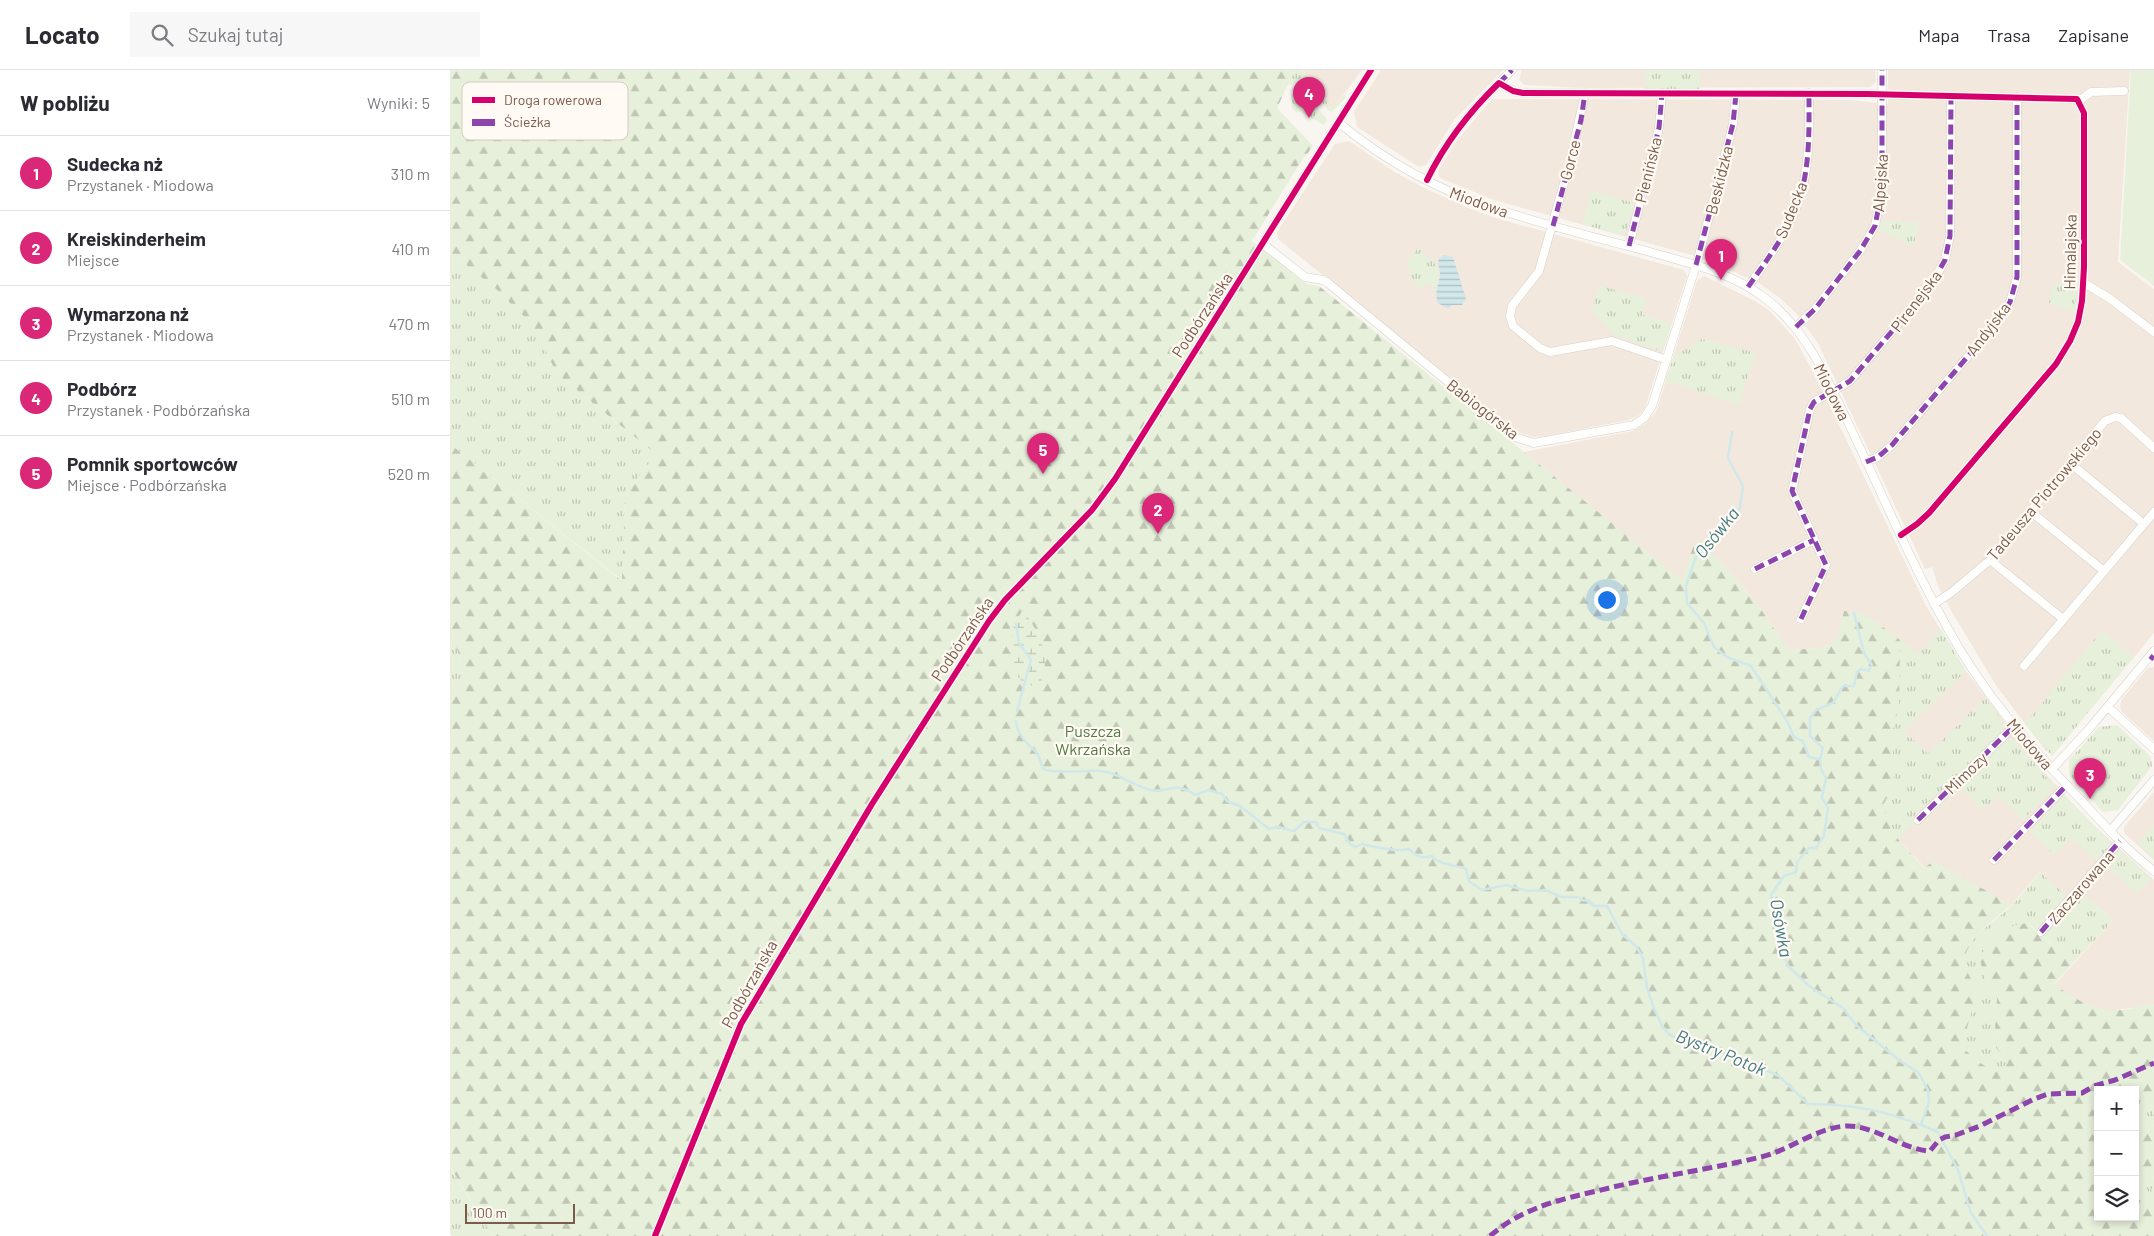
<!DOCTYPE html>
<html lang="pl">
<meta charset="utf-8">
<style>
:root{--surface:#fff;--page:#f7f7f7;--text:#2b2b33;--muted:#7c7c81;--line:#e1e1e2;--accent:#db2777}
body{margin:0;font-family:Barlow,sans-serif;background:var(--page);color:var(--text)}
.controls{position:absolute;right:15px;bottom:15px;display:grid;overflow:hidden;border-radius:0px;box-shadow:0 2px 8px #0003}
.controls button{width:45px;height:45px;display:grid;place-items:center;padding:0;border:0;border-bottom:1px solid var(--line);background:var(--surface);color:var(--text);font:25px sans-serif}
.scale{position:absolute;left:15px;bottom:12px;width:110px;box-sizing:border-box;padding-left:5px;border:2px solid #7a5c4d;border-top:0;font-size:14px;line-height:18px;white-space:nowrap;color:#7a5c4d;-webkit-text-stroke:4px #fffaf3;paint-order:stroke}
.you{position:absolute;left:1156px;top:529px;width:18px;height:18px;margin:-12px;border:4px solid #fff;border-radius:50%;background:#1a73e8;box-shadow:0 0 0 8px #1a73e833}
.badge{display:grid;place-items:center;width:32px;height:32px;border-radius:50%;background:var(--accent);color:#fff;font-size:16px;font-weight:700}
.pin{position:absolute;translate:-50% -41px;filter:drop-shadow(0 1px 2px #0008)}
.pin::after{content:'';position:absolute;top:26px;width:18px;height:15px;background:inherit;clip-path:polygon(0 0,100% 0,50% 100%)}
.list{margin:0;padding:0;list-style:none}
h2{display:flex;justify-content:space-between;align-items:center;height:65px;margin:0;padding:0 20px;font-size:21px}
h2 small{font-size:16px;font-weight:400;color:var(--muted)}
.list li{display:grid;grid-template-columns:32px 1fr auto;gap:15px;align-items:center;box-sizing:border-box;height:75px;padding:0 20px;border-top:1px solid var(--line)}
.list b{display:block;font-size:19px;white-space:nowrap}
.list p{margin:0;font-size:16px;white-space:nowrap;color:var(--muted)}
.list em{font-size:16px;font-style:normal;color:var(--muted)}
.icon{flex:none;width:28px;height:28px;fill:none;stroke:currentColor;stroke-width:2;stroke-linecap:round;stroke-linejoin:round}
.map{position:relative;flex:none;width:1704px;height:1166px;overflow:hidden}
header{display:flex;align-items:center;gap:30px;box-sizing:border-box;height:70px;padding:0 25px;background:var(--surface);border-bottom:1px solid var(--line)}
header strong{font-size:24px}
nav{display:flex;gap:28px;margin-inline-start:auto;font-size:18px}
.search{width:350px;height:45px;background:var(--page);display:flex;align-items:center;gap:12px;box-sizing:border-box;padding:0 18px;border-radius:0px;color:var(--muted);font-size:19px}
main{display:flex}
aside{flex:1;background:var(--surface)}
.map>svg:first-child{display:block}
</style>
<header>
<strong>Locato</strong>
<div class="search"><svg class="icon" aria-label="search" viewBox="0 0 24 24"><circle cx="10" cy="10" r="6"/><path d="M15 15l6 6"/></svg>Szukaj tutaj</div>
<nav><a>Mapa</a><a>Trasa</a><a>Zapisane</a></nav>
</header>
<main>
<aside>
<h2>W pobliżu<small>Wyniki: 5</small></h2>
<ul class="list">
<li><span class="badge">1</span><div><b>Sudecka nż</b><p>Przystanek · Miodowa</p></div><em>310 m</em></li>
<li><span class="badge">2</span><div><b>Kreiskinderheim</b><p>Miejsce</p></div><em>410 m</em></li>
<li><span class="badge">3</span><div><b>Wymarzona nż</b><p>Przystanek · Miodowa</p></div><em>470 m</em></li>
<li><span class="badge">4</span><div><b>Podbórz</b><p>Przystanek · Podbórzańska</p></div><em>510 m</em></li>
<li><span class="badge">5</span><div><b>Pomnik sportowców</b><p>Miejsce · Podbórzańska</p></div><em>520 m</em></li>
</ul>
</aside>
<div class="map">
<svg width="1704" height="1166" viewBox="0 0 1704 1166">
<defs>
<pattern id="grass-tufts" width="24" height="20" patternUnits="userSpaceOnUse" patternTransform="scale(1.25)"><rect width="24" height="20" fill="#e7f0db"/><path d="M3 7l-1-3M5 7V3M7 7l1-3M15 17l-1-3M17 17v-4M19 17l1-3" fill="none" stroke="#c0c6b4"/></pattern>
<pattern id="forest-firs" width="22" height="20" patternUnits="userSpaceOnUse" patternTransform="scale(1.25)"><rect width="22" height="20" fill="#e7f0db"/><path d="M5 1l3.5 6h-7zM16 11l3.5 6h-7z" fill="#c0c6b4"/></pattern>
<pattern id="wetland-marsh" width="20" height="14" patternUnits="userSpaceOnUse" patternTransform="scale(1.25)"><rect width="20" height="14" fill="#e7f0db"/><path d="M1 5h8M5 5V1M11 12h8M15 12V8" fill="none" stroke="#c0c6b4"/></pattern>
<pattern id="water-rules" width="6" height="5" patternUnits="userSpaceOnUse" patternTransform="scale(1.25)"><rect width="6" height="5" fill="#d0e8ea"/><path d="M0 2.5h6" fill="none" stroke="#aebfc0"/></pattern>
</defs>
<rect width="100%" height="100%" fill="#f9f5f0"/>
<path fill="#f2e8de" d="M 853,0 L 912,0 L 882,40 Z
M 931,0 L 1053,0 L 1004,50 L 976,95 L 969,97 L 907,57 L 904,42 Z
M 1072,0 L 1425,0 L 1426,12 L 1420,17 L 1134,18 L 1075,15 L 1069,10 Z
M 1438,0 L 1680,0 L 1668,192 L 1704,219 L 1704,563 L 1606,681 L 1596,681 L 1547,617 L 1499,537 L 1488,516 L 1482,497 L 1475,499 L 1368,273 L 1346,243 L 1331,229 L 1312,215 L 1259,190 L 1044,130 L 990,108 L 988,101 L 1004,74 L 1042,29 L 1399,30 L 1438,34 Z
M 899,71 L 943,101 L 974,118 L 1016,137 L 1042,147 L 1234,200 L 1237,206 L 1195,338 L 1189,345 L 1179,350 L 1096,366 L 1085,367 L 1067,362 L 828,169 L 827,162 L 885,74 Z
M 1254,206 L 1305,231 L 1320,241 L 1345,269 L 1370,315 L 1476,536 L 1516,601 L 1585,692 L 1638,750 L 1704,810 L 1704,936 L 1701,933 L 1691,937 L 1657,941 L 1623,929 L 1604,915 L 1664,850 L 1631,823 L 1622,832 L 1590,802 L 1561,835 L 1528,817 L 1475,798 L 1448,769 L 1394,541 L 1389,569 L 1372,578 L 1339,580 L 1303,528 L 1268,489 L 1245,472 L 1232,511 L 1074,382 L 1183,361 L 1195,354 L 1206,342 L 1247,211 Z
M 1704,597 L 1704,671 L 1672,642 L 1670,636 L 1672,629 L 1698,598 Z
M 1704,722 L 1704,790 L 1674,763 L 1674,757 Z"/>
<path fill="url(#grass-tufts)" d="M 845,0 L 853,0 L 882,39 L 894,25 L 896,27 L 882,42 C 867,36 872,12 853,12 C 847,11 842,15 838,15 Z
M 1195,0 L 1250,0 L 1250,19 L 1195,19 Z
M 853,18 L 863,23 L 867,38 L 877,49 L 874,55 L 849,41 L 847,43 L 842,38 L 841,25 L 846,20 Z
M 1142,121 L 1184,133 L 1176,161 L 1170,165 L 1133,154 Z
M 1433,151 L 1469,152 L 1463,177 L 1429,160 Z
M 968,178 C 986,195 992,194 987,219 L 977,213 L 970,221 L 963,211 L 957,193 Z
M 0,182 L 45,218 L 84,255 L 107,304 L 206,384 L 175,425 L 173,511 L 0,374 Z
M 1628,213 L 1624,242 L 1599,233 L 1603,214 Z
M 1148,215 L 1197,229 L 1193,245 L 1222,254 L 1214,278 L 1207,280 L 1163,264 L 1142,241 Z
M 1252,269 L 1306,283 L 1289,335 L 1215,311 L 1224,286 Z
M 0,551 L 15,610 L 0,632 Z
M 1491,559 L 1516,601 L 1454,661 L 1478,684 L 1535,628 L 1557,657 L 1461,749 L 1464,753 L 1448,769 L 1431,737 L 1443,717 L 1444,695 L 1441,666 L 1449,637 L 1450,570 L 1469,584 Z
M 1652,560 L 1684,587 L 1602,686 L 1575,654 Z
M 1667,655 L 1697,683 L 1701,688 L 1702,696 L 1668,740 L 1653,742 L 1619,705 L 1619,690 L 1649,657 Z
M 1560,666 L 1605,717 L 1573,750 L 1550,726 L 1533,740 L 1509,716 Z
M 1614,725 L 1663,775 L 1648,792 L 1620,767 L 1605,785 L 1581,763 L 1585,756 Z
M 1704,755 L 1704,789 L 1688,773 Z
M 1668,779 L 1702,808 L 1687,824 L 1655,794 Z
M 1590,802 L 1622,831 L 1631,823 L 1664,850 L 1623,893 L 1578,853 L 1534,906 L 1547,928 L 1544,975 L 1559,993 L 1545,1002 L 1527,991 L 1512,977 L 1527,921 L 1513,893 C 1521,861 1541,856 1562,835 C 1572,825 1581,813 1590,802 Z
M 1685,1027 L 1704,1037 L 1704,1056 L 1685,1046 Z
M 0,1097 L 42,1166 L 2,1166 L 0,1163 Z
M 1704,1106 L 1704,1166 L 1655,1166 L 1665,1147 L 1685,1147 L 1685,1122 Z"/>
<path fill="url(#forest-firs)" d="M 0,0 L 845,0 L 827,38 L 863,76 L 848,96 L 802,171 L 857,214 L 869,216 L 1232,510 L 1245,471 L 1268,489 L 1303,528 L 1339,580 L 1372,578 L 1388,569 L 1394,541 L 1416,544 L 1450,570 L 1449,637 L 1441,666 L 1444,695 L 1443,717 L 1432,737 L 1448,769 L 1474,798 L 1484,791 L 1561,835 C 1540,854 1520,864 1513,893 L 1527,921 L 1512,977 L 1527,991 L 1545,1002 L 1558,993 L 1544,975 L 1547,928 L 1534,906 L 1529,886 L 1557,857 L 1577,853 L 1623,893 L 1604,914 C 1636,938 1662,948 1701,933 L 1704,936 L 1704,1037 L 1685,1027 L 1685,1020 L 1648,1020 L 1648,1147 L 1665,1147 L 1655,1166 L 42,1166 L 0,1096 L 0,632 L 15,610 L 0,551 L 0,374 L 172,511 L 175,425 L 206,384 L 107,304 L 83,255 L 45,218 L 0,182 Z
M 1685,1046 L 1704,1056 L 1704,1106 L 1685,1122 Z
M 1704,1116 L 1704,1162 L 1701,1166 L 1667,1166 L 1680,1147 L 1685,1147 L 1685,1139 Z"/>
<path fill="url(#wetland-marsh)" d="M 573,540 C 590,564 603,588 589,617 L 574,614 L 566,604 L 560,559 Z"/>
<path fill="#e7f0db" d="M 1681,0 L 1704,0 L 1704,216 L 1670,190 Z"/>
<path fill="url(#water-rules)" d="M 994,185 L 1003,187 L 1016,229 L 1012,235 L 1002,235 L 998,239 L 988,233 C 984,223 989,215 990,204 C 990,198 987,195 989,188 Z"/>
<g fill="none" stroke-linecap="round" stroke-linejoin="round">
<path stroke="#d0e8ea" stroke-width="2.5" d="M 1282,362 L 1278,388 L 1293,416 L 1290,438 L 1276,456 L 1255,472 L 1245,489 L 1236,516 L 1237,533 L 1254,553 L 1264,577 L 1277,587 L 1301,596 L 1337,651 L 1344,667 L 1353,671 L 1359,687 L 1370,689 L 1371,699 L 1376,708 L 1372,728 L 1378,738 L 1374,766 L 1366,778 L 1359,778 L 1347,792 L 1346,802 L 1334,806 L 1321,825 L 1332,878 L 1338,896 L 1359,916 L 1393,938 L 1406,955 L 1450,991 L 1468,1002 L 1478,1020 L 1479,1032 L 1471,1055 L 1488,1062 L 1508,1100 L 1521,1143 L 1537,1166
M 566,554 L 569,573 L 581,590 L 567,641
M 566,651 C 567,665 577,673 586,682 C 591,687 590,695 594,699 C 600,704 641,700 651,701 C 667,702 684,716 701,720 C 719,723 723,710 745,725 L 759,720 L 772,724 L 777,731 L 790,736 L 819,759 L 828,757 L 844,761 L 854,752 L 866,752 L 869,758 L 894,764 L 900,774 L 906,777 L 912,774 C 923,777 949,782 959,779 C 967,787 972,789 982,786 C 989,795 1006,795 1016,799 L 1019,811 L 1032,820 L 1056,815 L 1078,821 L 1096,820 L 1111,827 L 1128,827 L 1132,830 L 1139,831 L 1144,836 L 1157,836 L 1172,864 L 1186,876 L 1193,888 L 1197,918 L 1203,936 L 1212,956 L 1220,965 L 1229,969 L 1267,977 L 1329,1006 L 1358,1034 C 1399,1034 1433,1040 1471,1055
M 1370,689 L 1373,678 L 1360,666 L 1360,648 L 1366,640 L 1383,633 L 1393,616 L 1404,616 L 1407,602 L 1411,599 L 1419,601 L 1422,595 L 1414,583 L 1404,543"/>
<g stroke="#d7d1cb" stroke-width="9">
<path id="minor" d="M 1049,13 L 1062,0
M 1135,23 L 1120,92 L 1089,201 L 1062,236 L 1060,246 L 1063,256 L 1090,278 L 1100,282 L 1162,271 L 1217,290
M 1629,31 L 1641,22 L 1674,21
M 888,52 C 935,91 989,121 1047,139 C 1097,156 1149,168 1200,182 C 1238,193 1280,202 1312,226 C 1337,244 1353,266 1368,292 C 1414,379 1449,471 1497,557 C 1532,622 1580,677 1631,730 C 1654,755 1677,780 1704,801
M 977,110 C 995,73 1019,42 1049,13 L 1063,21 L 1073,23 L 1418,24 L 1627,29 L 1634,43 L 1634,197 L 1632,231 L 1628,252 L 1620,271 L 1606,294 L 1479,443 L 1467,454 L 1451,465
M 813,174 L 855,207 L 873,210 L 878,213 L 1065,367 L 1084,373 L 1184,355 L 1194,348 L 1202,336 L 1248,189 L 1283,54 L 1286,24
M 1179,176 L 1209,58 L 1212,23
M 1634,213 L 1659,228 L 1704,262
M 1298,217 C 1319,187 1343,156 1352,120 C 1360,88 1359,55 1359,23
M 1346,257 L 1365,239 L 1410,181 L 1425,156 L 1432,120 L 1432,0
M 1416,392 L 1428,387 L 1442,375 L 1549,250 L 1560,232 L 1567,207 L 1567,27
M 1620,393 L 1694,454
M 1580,441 L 1654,501
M 1540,490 L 1613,549
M 1305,499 L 1364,470
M 1484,534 L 1502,522 L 1540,490 L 1655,351 L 1665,347 L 1671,348 L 1704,378
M 1351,549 L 1376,495 L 1342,421 L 1360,339 L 1364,332 L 1400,311 L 1481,215 L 1495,190 L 1500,166 L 1501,26
M 1574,596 L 1704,442
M 1658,637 L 1704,679
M 1602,699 L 1639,659 L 1704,581
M 1468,750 L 1564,656
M 1660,761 L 1704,710
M 1544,790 L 1617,715
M 1591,862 L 1670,771
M 205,1166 L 291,954 L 422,734 L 539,551 L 555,530 L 642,440 L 665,409 L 921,0"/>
</g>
<use href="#minor" stroke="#fefefd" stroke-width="8"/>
<path stroke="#8e44ad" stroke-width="5" stroke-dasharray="10 5" stroke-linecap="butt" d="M 1049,13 L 1062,0
M 1103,156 L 1131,50 L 1135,23
M 1179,176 L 1209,58 L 1212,23
M 1246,195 L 1283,54 L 1286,24
M 1298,217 C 1319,187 1343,156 1352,120 C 1360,88 1359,55 1359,23
M 1346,257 L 1365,239 L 1410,181 L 1425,156 L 1432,120 L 1432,0
M 1416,392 L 1428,387 L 1442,375 L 1549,250 L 1560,232 L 1567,207 L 1567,27
M 1305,499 L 1364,470
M 1351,549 L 1376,495 L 1342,421 L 1360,339 L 1364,332 L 1400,311 L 1481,215 L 1495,190 L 1500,166 L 1501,26
M 1700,586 L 1704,589
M 1468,750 L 1564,656
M 1544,790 L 1617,715
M 1591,862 L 1670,771
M 1040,1166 C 1071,1139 1107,1130 1147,1121 C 1201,1107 1257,1100 1311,1087 C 1340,1080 1366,1058 1396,1056 C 1425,1055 1453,1080 1480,1081 L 1489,1070 L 1495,1067 L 1506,1065 L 1530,1056 L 1584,1029 L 1598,1024 L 1632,1023 L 1644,1016 L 1665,1010 L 1704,993"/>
<g stroke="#fffaf3" stroke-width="9">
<path id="cycleway" d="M 977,110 C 995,73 1019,42 1049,13 L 1063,21 L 1073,23 L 1418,24 L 1627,29 L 1634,43 L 1634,197 L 1632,231 L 1628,252 L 1620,271 L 1606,294 L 1479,443 L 1467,454 L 1451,465
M 205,1166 L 291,954 L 422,734 L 539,551 L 555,530 L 642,440 L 665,409 L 921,0"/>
</g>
<use href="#cycleway" stroke="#d6006c" stroke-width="6"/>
</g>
<g text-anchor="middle" stroke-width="4.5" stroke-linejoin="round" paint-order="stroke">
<g font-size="16" fill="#7a5c4d" stroke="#fffaf3">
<text transform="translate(1120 90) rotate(-76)" y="6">Gorce</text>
<text transform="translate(1198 100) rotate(-76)" y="6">Pienińska</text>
<text transform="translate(1269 110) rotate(-76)" y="6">Beskidzka</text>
<text transform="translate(1430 113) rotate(-86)" y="6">Alpejska</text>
<text transform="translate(1029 132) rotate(20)" y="6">Miodowa</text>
<text transform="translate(1341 140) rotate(-68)" y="6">Sudecka</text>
<text transform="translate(1620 182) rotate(-89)" y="6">Himalajska</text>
<text transform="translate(1466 231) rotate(-53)" y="6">Pirenejska</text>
<text transform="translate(752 245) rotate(-57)" y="6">Podbórzańska</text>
<text transform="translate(1538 259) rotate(-53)" y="6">Andyjska</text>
<text transform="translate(1382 322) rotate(64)" y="6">Miodowa</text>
<text transform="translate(1033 339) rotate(38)" y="6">Babiogórska</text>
<text transform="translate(1594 424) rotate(-50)" y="6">Tadeusza Piotrowskiego</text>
<text transform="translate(512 569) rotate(-56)" y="6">Podbórzańska</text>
<text transform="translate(1580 674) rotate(50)" y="6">Miodowa</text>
<text transform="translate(1516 703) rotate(-44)" y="6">Mimozy</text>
<text transform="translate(1631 817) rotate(-49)" y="6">Zaczarowana</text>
<text transform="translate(299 914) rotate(-61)" y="6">Podbórzańska</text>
</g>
<g font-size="16" fill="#537a41" stroke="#fffaf3">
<text x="643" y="667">Puszcza<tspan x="643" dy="18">Wkrzańska</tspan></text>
</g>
<g font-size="18" font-style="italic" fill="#437c86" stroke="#fffaf3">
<text transform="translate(1267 463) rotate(-51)" y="6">Osówka</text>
<text transform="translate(1331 858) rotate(80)" y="6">Osówka</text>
<text transform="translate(1271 983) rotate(22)" y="6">Bystry Potok</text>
</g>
</g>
<rect x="12" y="12" width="166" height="58" rx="8" fill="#fffaf3" stroke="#d7cbc1" stroke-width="1"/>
<rect x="22" y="27" width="23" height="6" fill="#d6006c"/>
<rect x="22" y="49" width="23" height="7" fill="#8e44ad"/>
<g font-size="14" fill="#7a5c4d">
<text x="54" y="35">Droga rowerowa</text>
<text x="54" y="57">Ścieżka</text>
</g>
</svg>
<div class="controls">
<button>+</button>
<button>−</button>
<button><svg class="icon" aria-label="layers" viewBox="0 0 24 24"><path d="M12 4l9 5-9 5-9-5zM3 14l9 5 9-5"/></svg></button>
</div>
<div class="scale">100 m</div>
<div class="you"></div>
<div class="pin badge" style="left:1271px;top:210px">1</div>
<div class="pin badge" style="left:708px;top:464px">2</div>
<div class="pin badge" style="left:1640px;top:729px">3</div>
<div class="pin badge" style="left:859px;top:48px">4</div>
<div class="pin badge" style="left:593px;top:404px">5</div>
</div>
</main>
